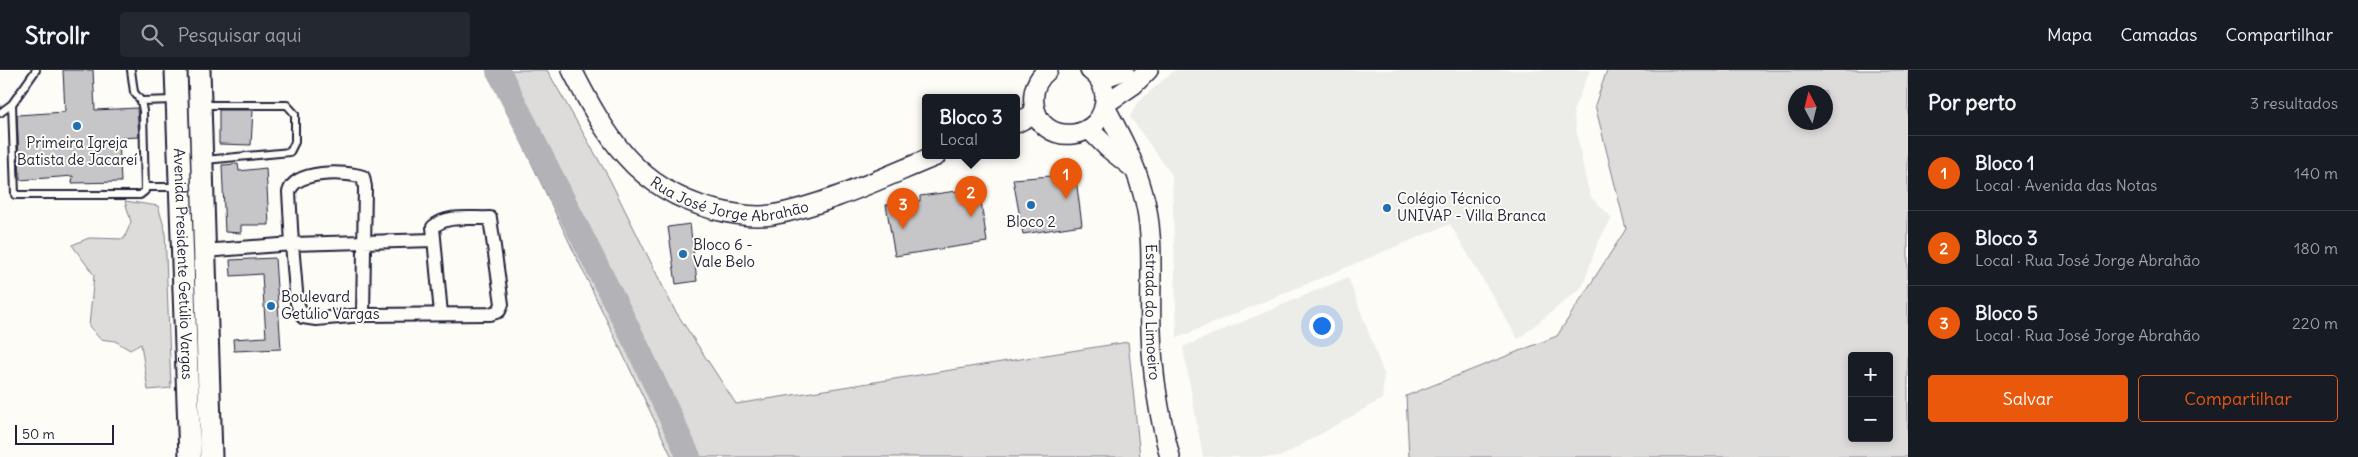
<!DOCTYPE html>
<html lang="pt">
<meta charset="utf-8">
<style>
:root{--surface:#171b24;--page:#242831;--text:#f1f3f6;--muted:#9ea1a6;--line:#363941;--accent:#ea580c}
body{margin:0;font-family:Delius,sans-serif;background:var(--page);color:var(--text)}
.controls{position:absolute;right:15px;bottom:15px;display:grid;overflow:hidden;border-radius:5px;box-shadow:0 2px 8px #0003}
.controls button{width:45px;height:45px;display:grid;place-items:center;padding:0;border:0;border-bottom:1px solid var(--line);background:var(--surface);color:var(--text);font:25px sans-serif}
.compass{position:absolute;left:1788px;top:15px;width:45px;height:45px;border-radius:50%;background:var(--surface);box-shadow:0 2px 8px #0003;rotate:353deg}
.scale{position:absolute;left:15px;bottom:12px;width:99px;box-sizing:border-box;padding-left:5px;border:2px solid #22223b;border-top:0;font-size:14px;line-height:18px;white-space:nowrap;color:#22223b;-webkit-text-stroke:4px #fdfcf7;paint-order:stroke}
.you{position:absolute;left:1321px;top:255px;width:18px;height:18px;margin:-12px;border:4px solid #fff;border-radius:50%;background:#1a73e8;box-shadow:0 0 0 8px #1a73e833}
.badge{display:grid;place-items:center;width:32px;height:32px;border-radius:50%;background:var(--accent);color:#fff;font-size:16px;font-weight:700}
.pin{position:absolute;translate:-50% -41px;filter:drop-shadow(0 1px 2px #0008)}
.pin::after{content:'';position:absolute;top:26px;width:18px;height:15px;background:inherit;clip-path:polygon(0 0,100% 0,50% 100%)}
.popup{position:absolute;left:922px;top:24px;width:98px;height:65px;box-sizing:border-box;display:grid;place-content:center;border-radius:5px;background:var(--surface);filter:drop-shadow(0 1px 4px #0005);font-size:16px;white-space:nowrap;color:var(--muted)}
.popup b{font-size:19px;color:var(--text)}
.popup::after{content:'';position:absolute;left:50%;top:100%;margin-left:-10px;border:10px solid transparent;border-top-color:var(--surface)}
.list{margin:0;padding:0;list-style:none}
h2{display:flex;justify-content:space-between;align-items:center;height:65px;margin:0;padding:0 20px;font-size:21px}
h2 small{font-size:16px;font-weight:400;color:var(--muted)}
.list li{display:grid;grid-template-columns:32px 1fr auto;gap:15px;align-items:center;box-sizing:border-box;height:75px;padding:0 20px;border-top:1px solid var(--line)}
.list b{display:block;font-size:19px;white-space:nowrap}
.list p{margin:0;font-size:16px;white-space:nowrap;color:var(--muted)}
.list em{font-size:16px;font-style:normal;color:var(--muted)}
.actions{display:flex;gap:10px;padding:15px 20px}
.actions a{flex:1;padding:11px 0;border:1px solid var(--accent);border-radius:5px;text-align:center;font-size:18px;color:var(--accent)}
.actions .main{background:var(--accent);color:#fff}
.icon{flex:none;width:28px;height:28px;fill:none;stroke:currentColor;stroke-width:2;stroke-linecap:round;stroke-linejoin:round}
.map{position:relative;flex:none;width:1908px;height:387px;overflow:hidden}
header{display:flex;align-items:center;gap:30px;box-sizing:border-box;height:70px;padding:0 25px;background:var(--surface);border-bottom:1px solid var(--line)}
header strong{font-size:24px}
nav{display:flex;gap:28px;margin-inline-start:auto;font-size:18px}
.search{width:350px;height:45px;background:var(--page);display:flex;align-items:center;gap:12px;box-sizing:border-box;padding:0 18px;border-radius:5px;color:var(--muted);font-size:19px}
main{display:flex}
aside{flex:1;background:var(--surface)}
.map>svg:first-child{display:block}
</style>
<header>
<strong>Strollr</strong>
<div class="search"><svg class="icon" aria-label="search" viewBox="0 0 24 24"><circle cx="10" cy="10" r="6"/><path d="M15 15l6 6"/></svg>Pesquisar aqui</div>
<nav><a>Mapa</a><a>Camadas</a><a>Compartilhar</a></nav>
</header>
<main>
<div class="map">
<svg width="1908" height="387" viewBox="0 0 1908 387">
<rect width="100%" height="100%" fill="#fdfcf7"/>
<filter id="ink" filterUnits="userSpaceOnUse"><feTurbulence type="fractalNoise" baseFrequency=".02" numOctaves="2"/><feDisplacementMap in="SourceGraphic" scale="10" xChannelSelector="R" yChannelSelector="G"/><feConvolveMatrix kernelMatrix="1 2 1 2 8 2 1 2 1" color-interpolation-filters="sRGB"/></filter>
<g filter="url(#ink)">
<path fill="#ecece9" d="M 1175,0 L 1590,0 L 1573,41 L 1585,107 L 1591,127 L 1612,148 L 1597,174 L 1583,216 L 1518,269 L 1450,154 L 1177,268 L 1172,105 L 1130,47 L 1137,33 Z
M 1348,207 L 1384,304 L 1382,329 L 1280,387 L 1203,387 L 1183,277 Z"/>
<path fill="#dddcdb" stroke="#807f8b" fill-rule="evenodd" d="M 487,0 L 547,0 L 609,108 L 674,239 L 736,334 L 1128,272 L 1140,387 L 672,387 Z
M 1607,0 L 1908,0 L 1908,387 L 1409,387 L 1406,326 L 1557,266 L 1626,159 L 1595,35 ZM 1826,22 L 1826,52 L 1796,52 L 1796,22 ZM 1852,286 L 1889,286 L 1889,368 L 1852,368 Z
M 125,131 L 158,136 L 165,160 L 171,318 L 148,320 L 141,274 L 130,280 L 115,271 L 100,269 L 89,256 L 94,205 L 72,175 L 89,168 L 124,169 L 131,152 Z"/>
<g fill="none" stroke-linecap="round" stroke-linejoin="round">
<path stroke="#b2b2b7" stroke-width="24" d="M 498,0 L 638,278 L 689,387"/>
</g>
<path fill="#c6c6c8" stroke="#22223b" d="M 63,0 L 93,0 L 95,40 L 137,38 L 139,67 L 119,68 L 121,112 L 72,113 L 73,106 L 20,110 L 17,45 L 65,42 Z
M 219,40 L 253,40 L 251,75 L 219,74 Z
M 238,94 L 239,101 L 266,98 L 269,155 L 241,155 L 241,163 L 225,162 L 222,95 Z
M 1075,101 L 1082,155 L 1023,164 L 1013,109 L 1051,106 L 1050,103 Z
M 979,118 L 987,172 L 895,186 L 886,135 L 920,131 L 920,126 Z
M 690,154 L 697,211 L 676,214 L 668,157 Z
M 275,188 L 281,279 L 234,281 L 233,269 L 266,267 L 262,204 L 231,206 L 230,190 Z"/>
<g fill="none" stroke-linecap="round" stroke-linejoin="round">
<g stroke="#22223b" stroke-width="10">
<path id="service" d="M 141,31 L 175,30
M 12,34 L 15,125 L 140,125 L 145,121 L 143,41 L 141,31 L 134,22 L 131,0
M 202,35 L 287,35 L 295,44 L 295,72 L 290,82 L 205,90
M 0,43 L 12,34 L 36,0
M 145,117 L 176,117"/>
</g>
<g stroke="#22223b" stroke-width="16">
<path id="minor" d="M 434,170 L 292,174 L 297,233 L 303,247 L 316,249 L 363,245 L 490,244 L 499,241 L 502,234 L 490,148 C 472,149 447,144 433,157 L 441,244
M 204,181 L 292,174 L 289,122 C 295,100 345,101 363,107 L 365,117 L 363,245"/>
</g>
<g stroke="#22223b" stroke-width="22">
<g id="secondary">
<path id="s1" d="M 572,0 C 606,67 636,118 712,139 C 732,144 752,148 772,145 C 827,135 884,107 936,86"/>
<path d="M 1048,0 C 1038,8 1032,20 1034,34 C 1039,78 1107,73 1105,26 C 1104,16 1099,6 1090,0"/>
<path d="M 1100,9 L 1124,0"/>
<path d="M 1105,34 L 1133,15 L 1148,0"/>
<path id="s2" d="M 1105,37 C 1119,63 1134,91 1142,120 C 1156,164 1149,214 1151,260 C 1152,303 1159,345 1170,387"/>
<path d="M 1016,53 L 1036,43"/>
<path d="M 1089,59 L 1108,78 L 1133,98"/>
</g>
</g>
<g stroke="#22223b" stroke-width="25">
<g id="primary">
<path id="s3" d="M 176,0 L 190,387"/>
<path d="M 199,0 L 211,387"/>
</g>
</g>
<use href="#service" stroke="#fdfcf7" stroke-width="6"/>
<use href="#minor" stroke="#fdfcf7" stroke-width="12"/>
<use href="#secondary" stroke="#fdfcf7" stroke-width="19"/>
<use href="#primary" stroke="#fdfcf7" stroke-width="21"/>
</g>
</g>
<g fill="#1f6fb2" stroke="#fdfcf7" stroke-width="2">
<circle cx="77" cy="56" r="5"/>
<circle cx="1031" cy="135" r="5"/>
<circle cx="1387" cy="138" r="5"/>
<circle cx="683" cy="184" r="5"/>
<circle cx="271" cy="236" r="5"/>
</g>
<g text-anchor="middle" stroke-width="4" stroke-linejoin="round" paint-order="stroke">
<g font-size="15" fill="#22223b" stroke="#fdfcf7" text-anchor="start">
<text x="77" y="78" text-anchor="middle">Primeira Igreja<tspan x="77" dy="17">Batista de Jacareí</tspan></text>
<text x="1397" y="134">Colégio Técnico<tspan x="1397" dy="17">UNIVAP - Villa Branca</tspan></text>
<text x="1031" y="157" text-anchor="middle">Bloco 2</text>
<text x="693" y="180">Bloco 6 -<tspan x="693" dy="17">Vale Belo</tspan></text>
<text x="281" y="232">Boulevard<tspan x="281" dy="17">Getúlio Vargas</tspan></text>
</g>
<g font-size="15" fill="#22223b" stroke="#fdfcf7">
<text dy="5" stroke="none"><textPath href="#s1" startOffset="220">Rua José Jorge Abrahão</textPath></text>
<text dy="5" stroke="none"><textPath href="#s3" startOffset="194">Avenida Presidente Getúlio Vargas</textPath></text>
<text dy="5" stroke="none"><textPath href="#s2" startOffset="214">Estrada do Limoeiro</textPath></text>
</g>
</g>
</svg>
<div class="controls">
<button>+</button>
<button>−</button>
</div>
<svg class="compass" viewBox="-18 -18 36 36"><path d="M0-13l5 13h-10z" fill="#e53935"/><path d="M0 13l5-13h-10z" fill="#9ea1a6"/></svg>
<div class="scale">50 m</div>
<div class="you"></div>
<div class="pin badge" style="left:1066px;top:129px">1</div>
<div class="pin badge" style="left:971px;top:147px">2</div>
<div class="popup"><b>Bloco 3</b>Local</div>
<div class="pin badge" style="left:903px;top:159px">3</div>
</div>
<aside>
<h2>Por perto<small>3 resultados</small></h2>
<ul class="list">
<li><span class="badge">1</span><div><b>Bloco 1</b><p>Local · Avenida das Notas</p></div><em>140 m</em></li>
<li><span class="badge">2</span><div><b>Bloco 3</b><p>Local · Rua José Jorge Abrahão</p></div><em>180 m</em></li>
<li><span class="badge">3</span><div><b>Bloco 5</b><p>Local · Rua José Jorge Abrahão</p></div><em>220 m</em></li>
</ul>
<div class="actions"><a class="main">Salvar</a><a>Compartilhar</a></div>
</aside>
</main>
